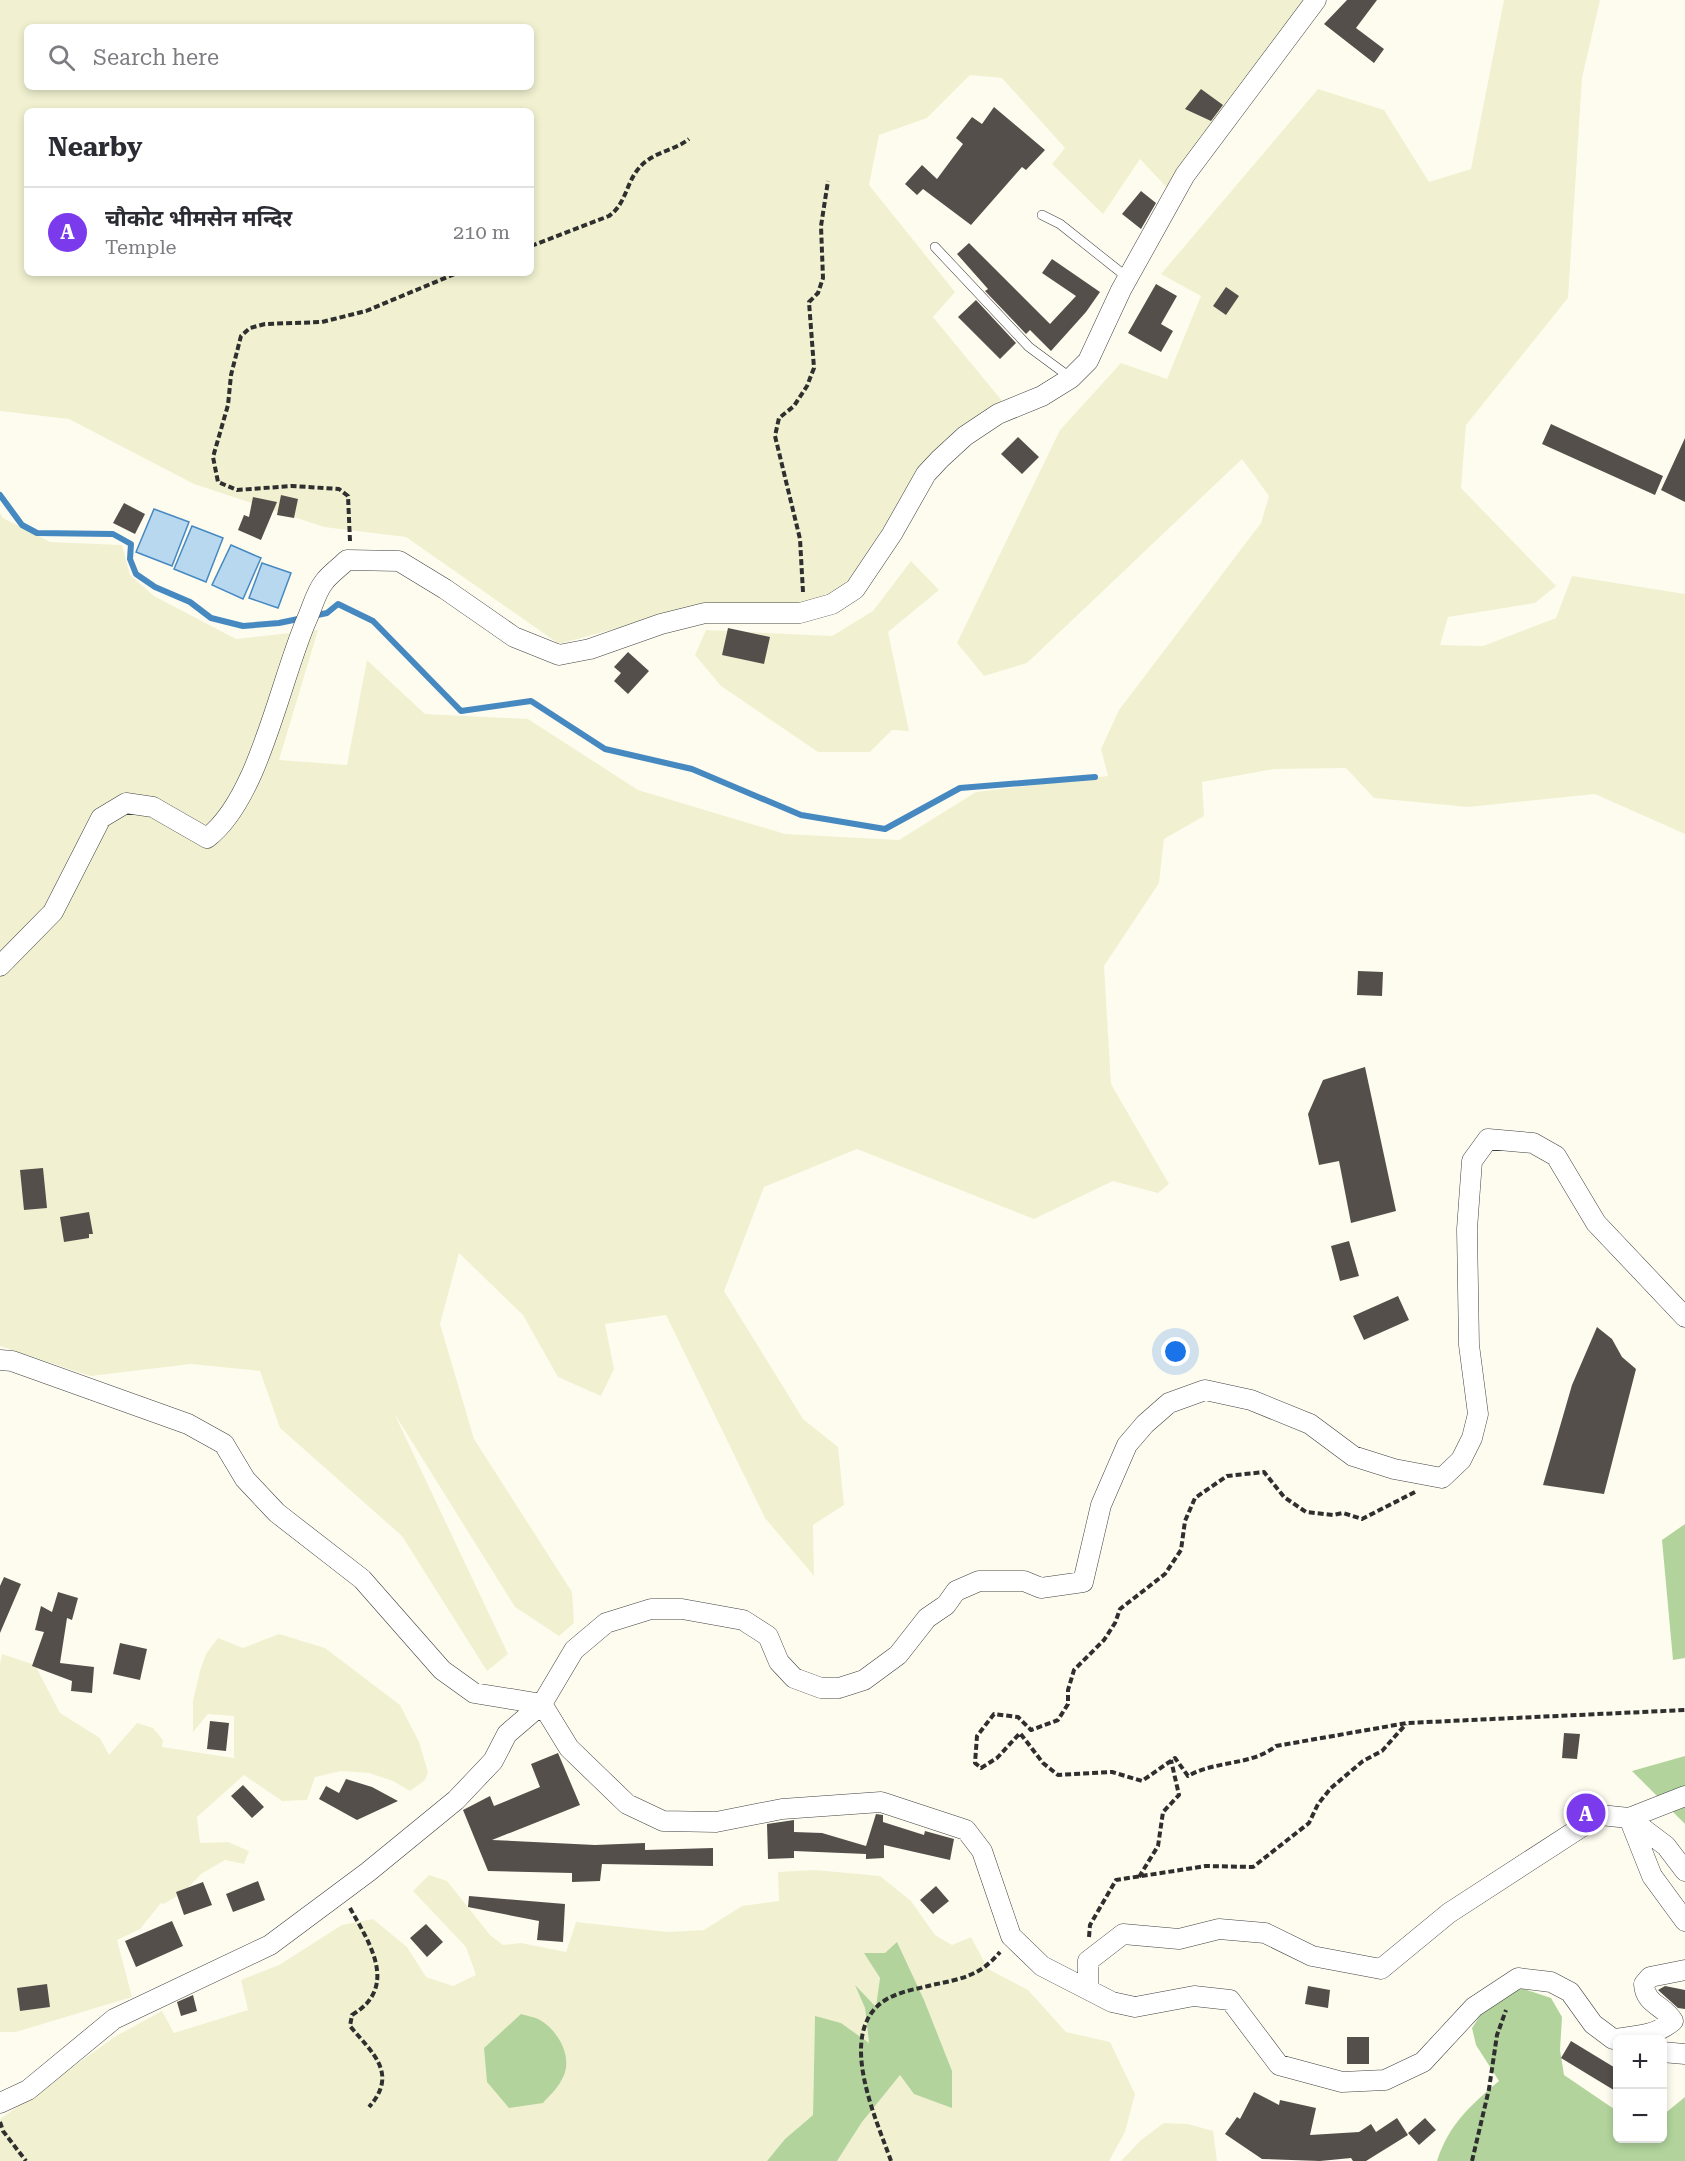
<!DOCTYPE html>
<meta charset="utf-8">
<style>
:root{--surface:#fff;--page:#f7f7f7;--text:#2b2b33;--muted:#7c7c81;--line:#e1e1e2;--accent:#7c3aed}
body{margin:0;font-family:"Roboto Serif","Noto Sans Devanagari",serif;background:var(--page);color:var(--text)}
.controls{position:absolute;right:18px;bottom:18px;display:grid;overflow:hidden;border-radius:9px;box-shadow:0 3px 9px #0003}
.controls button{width:54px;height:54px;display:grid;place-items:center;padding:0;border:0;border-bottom:2px solid var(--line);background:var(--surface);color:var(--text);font:30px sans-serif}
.you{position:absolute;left:1176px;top:1352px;width:21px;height:21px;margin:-15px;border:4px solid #fff;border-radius:50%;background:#1a73e8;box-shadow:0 0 0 9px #1a73e833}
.badge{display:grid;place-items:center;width:39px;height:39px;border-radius:50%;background:var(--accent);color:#fff;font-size:20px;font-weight:700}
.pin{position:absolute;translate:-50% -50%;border:3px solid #fff;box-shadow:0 2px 6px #0006}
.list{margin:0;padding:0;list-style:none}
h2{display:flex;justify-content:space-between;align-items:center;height:78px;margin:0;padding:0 24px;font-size:26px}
h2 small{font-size:20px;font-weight:400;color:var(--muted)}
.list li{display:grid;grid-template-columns:39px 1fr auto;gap:18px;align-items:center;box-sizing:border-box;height:90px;padding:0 24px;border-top:2px solid var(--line)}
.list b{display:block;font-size:22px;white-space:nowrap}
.list p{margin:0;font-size:20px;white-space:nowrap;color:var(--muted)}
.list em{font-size:20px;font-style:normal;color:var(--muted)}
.icon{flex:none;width:33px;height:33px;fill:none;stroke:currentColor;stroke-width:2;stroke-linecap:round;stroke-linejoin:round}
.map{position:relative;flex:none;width:1685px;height:2161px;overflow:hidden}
.search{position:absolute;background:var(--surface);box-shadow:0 3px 9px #0003;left:24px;top:24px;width:510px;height:66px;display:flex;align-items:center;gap:15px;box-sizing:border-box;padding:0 21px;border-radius:9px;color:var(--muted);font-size:22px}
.panel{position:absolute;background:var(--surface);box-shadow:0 3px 9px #0003;left:24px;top:108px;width:510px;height:168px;border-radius:9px}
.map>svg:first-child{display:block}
</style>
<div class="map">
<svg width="1685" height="2161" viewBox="0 0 1685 2161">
<rect width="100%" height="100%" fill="#fefcef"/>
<path fill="#f1f1d1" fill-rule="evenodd" d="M 0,0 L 1317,0 L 1172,193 L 1140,159 L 1103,214 L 1052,164 L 1065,148 L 1002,78 L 970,75 L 927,118 L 879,135 L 869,185 L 955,292 L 933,317 L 1003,402 L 937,452 L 878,557 L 825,603 L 687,609 L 559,644 L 406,537 L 324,527 L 194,484 L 69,419 L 0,411 ZM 27,27 L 531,27 L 531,87 L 27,87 ZM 27,111 L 531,111 L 531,273 L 27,273 Z
M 1504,0 L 1600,0 L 1582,78 L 1568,298 L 1466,425 L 1461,488 L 1556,586 L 1535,603 L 1448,617 L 1440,645 L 1483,646 L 1556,618 L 1572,576 L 1685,594 L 1685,834 L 1595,794 L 1468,807 L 1374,798 L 1346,768 L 1274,769 L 1202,782 L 1204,816 L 1164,839 L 1159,883 L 1104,966 L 1111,1084 L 1169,1184 L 1158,1193 L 1113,1181 L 1034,1219 L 857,1149 L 764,1187 L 724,1291 L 803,1419 L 838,1447 L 844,1505 L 813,1525 L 814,1576 L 765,1518 L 666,1315 L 605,1324 L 614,1369 L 601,1396 L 558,1377 L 523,1315 L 459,1253 L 440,1324 L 474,1439 L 572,1592 L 574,1623 L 559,1636 L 515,1607 L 394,1413 L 508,1654 L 487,1671 L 402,1536 L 280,1428 L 260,1371 L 191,1364 L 90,1376 L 0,1346 L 0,513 L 3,518 L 50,542 L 122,545 L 130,575 L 154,596 L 236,639 L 318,630 L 279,760 L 347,765 L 367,660 L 425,714 L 528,719 L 638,790 L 785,834 L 899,840 L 976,792 L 1108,776 L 1101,749 L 1119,710 L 1261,523 L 1269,496 L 1242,459 L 1027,663 L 984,676 L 957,643 L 1060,430 L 1121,363 L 1167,379 L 1201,296 L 1161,274 L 1318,89 L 1384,110 L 1429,182 L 1471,169 Z
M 911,561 L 939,590 L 888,632 L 909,731 L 892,730 L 870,752 L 818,752 L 721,686 L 695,655 L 706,630 L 832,636 L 873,611 Z
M 279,1634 L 325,1648 L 400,1705 L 419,1742 L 428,1772 L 425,1780 L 410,1791 L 393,1781 L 369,1773 L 341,1771 L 315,1777 L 307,1800 L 282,1801 L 244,1775 L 197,1817 L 200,1843 L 228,1842 L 249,1851 L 244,1864 L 225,1860 L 201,1874 L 185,1891 L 164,1904 L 161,1903 L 140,1929 L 117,1940 L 132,1997 L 16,2032 L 0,2032 L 0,1664 L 2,1654 L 35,1665 L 60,1713 L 100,1738 L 109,1755 L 137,1723 L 153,1728 L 163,1740 L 162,1747 L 234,1758 L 234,1716 L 208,1714 L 193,1732 L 193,1701 L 200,1671 L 206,1654 L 218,1638 L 243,1648 Z
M 815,1870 L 880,1876 L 911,1901 L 935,1935 L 952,1945 L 971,1937 L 988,1969 L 1028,1990 L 1066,2032 L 1110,2042 L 1135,2094 L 1125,2132 L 1109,2161 L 837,2161 L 862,2122 L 900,2074 L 885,1953 L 865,1953 L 880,1978 L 877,2008 L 856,1987 L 865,2008 L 869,2044 L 841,2023 L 815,2017 L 813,2115 L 785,2139 L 767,2161 L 0,2161 L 0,2119 L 116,2036 L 162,2011 L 174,2033 L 248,2010 L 241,1980 L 279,1965 L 342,1925 L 373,1919 L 407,1947 L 426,1977 L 453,1986 L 476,1975 L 466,1947 L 413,1891 L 429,1875 L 447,1881 L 490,1935 L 503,1945 L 521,1943 L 566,1952 L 576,1922 L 668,1932 L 704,1930 L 742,1906 L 779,1901 L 778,1872 Z
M 1164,2123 L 1188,2124 L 1213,2131 L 1217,2161 L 1121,2161 L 1141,2140 Z"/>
<path fill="#b2d49c" d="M 1685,1524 L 1685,1658 L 1673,1660 L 1662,1540 Z
M 1685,1756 L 1685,1824 L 1632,1771 Z
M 897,1942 L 924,2000 L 952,2071 L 952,2108 L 914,2094 L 900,2075 L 862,2122 L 837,2161 L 767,2161 L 785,2139 L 813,2115 L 815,2016 L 841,2023 L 869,2043 L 865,2008 L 855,1985 L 876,2007 L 880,1978 L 864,1953 L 885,1953 Z
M 1515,1986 L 1551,1998 L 1562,2017 L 1560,2050 L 1564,2075 L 1617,2111 L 1618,2138 L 1662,2138 L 1663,2115 L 1685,2097 L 1685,2161 L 1437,2161 C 1449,2124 1470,2106 1499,2081 L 1476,2045 L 1472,2028 L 1493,1996 Z
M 521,2014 C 527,2016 535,2017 540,2020 C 559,2031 575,2060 561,2081 C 557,2089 549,2096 543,2103 L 509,2108 L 487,2082 L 484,2048 Z"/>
<path fill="#b8d8f0" stroke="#4689c1" stroke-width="1.5" d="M 154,509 L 189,522 L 172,566 L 136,552 Z
M 192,526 L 223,538 L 206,582 L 174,569 Z
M 231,545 L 261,558 L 243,599 L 212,585 Z
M 262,563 L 291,573 L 278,608 L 249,598 Z"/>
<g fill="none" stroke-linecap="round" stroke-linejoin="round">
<path stroke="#4689c1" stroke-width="6" d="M 0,495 L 22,525 L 37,533 L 113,534 L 131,544 L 130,559 L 136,574 L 155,587 L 190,602 L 211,618 L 243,626 L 279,623 L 303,618
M 313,616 L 327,613 L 338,604 L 373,621 L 461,711 L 531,701 L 605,749 L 692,769 L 801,815 L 885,829 L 960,788 L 1095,777"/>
</g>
<path fill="#554f4b" d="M 1347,0 L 1377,0 L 1356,28 L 1384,49 L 1374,63 L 1324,24 Z
M 1201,89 L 1223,105 L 1211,121 L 1185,109 Z
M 994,107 L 1045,150 L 1026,170 L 1022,167 L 971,225 L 923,189 L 917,195 L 905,184 L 922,165 L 937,179 L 963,144 L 956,138 L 972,117 L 982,124 Z
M 1141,191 L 1156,203 L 1141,229 L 1122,214 Z
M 969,243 L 1050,324 L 1076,296 L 1042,273 L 1052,259 L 1100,292 L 1086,312 L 1051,351 L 1030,330 L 1026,334 L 985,291 L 988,289 L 957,254 Z
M 1156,284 L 1177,296 L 1161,324 L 1173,331 L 1161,352 L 1128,333 Z
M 1226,287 L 1239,296 L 1226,315 L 1213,306 Z
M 976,300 L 1016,343 L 1000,359 L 958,317 Z
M 1551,424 L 1663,476 L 1655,495 L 1542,444 Z
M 1018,437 L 1039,457 L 1022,474 L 1001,454 Z
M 1685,438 L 1685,502 L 1661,490 Z
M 281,495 L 298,499 L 294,518 L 277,515 Z
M 253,497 L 277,502 L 261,540 L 238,530 L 244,515 L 249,517 Z
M 124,503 L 145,514 L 135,534 L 113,523 Z
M 728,628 L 770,637 L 764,664 L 722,655 Z
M 628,652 L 649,671 L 628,694 L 614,681 L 621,673 L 614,667 Z
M 1358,971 L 1383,972 L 1382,996 L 1357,995 Z
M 1365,1067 L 1396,1211 L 1351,1223 L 1339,1161 L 1319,1165 L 1308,1114 L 1323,1080 Z
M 43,1168 L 47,1208 L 24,1210 L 20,1170 Z
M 89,1212 L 93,1234 L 89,1234 L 89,1238 L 64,1242 L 60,1217 Z
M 1349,1241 L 1359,1276 L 1340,1281 L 1331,1246 Z
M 1398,1296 L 1409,1320 L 1364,1340 L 1353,1316 Z
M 1597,1327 L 1612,1339 L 1622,1357 L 1636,1369 L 1604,1494 L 1543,1485 L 1572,1385 Z
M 4,1577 L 21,1584 L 0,1633 L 0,1586 Z
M 58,1592 L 78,1598 L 72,1620 L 67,1618 L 60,1663 L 94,1667 L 92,1693 L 71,1691 L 72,1681 L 32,1666 L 44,1632 L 35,1630 L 41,1606 L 52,1612 Z
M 120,1643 L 147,1649 L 140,1680 L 113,1674 Z
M 210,1721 L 229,1723 L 226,1751 L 207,1749 Z
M 1564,1733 L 1580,1734 L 1577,1759 L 1562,1758 Z
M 558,1753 L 580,1805 L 492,1840 L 595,1845 L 645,1843 L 645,1850 L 713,1848 L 713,1866 L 602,1864 L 600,1881 L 572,1882 L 572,1873 L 488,1871 L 463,1810 L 490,1796 L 494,1806 L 540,1787 L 531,1764 Z
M 346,1779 L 372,1787 L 398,1801 L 357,1820 L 319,1799 L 326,1786 L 339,1793 Z
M 243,1785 L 264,1807 L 252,1818 L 231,1796 Z
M 876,1814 L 883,1815 L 883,1822 L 924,1835 L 925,1831 L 954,1839 L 950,1860 L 884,1845 L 884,1858 L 866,1859 L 866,1854 L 794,1851 L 794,1858 L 768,1859 L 767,1824 L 794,1820 L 794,1832 L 822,1833 L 866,1846 Z
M 258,1881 L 265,1900 L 233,1912 L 226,1894 Z
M 203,1882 L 212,1905 L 184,1915 L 176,1892 Z
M 936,1886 L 949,1901 L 933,1914 L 920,1900 Z
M 469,1896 L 565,1904 L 563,1942 L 537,1940 L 539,1921 L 468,1907 Z
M 172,1921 L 183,1946 L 136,1967 L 125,1941 Z
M 426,1924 L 443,1942 L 427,1957 L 410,1938 Z
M 47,1984 L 50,2007 L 20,2011 L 17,1988 Z
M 1308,1986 L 1330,1990 L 1328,2008 L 1305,2004 Z
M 1665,1986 L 1685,1990 L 1685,2009 L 1678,2008 L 1658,1990 Z
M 193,1995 L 197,2011 L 181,2016 L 177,2002 Z
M 1347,2037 L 1369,2037 L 1369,2064 L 1347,2064 Z
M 1571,2041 L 1617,2069 L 1617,2092 L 1561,2058 Z
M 1254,2092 L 1279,2105 L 1280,2100 L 1316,2108 L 1310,2135 L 1359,2132 L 1371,2124 L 1376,2132 L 1397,2118 L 1408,2135 L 1366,2161 L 1353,2161 L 1351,2158 L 1320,2161 L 1262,2159 L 1225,2134 L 1237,2117 L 1240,2119 Z
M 1425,2118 L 1436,2130 L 1419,2145 L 1408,2133 Z"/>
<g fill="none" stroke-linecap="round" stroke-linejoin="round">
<g stroke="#404040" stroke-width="10">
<path id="lane" d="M 1042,215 L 1060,224 L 1128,278
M 935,247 L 1029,347 L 1071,378"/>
</g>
<g stroke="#404040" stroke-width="21">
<path id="street" d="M 0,966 L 53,912 L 101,818 L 126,803 L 153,807 L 207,838 C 259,799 280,680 307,619 C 312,608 316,592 324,582 C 330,574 340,567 347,560 L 399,561 L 445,589 L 514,637 L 559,655 L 590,649 L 661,624 L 705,613 L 800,613 L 832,604 L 855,589 L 892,534 L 926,474 L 940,459 L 965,436 L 998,414 L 1042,396 L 1071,378 L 1088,361 L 1121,290 L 1185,175 L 1316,0
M 0,1360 L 12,1361 L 188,1424 L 224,1444 L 245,1479 L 277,1513 L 362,1579 L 442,1670 L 474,1693 L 542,1704
M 542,1704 L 569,1748 L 627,1804 L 663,1821 L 716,1822 L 782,1809 L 881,1802 L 966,1830 L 982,1851 L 1011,1936 L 1042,1966 L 1112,2002 L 1135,2007 L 1194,1996 L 1230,2000 L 1279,2065 L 1342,2082 L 1385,2080 L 1423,2062 L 1474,2007 L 1518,1978 L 1551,1982 L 1570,1992 L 1593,2024 L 1613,2039 C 1636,2036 1655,2036 1673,2021 C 1664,2005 1645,2005 1644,1984 L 1650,1977 L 1685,1970
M 1685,1796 L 1629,1818 L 1652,1876 L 1685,1921
M 1088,1988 L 1088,1961 L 1123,1934 L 1179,1939 L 1219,1929 L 1265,1933 L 1312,1956 L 1381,1969 L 1449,1913 L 1600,1815 L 1629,1818 L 1666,1846 L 1685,1871
M 1662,2052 L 1685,2054
M 0,2103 L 28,2090 L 114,2019 L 270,1945 L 368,1872 L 456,1800 L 493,1761 L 507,1734 L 542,1704 L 574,1650 L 606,1623 L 651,1609 L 682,1609 L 743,1620 L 768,1636 L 779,1662 L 794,1678 L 821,1688 L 839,1688 L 864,1680 L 898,1655 L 927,1618 L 946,1605 L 956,1591 L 979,1581 L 1024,1581 L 1041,1588 L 1083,1582 L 1101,1505 L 1127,1445 L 1145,1424 L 1169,1403 L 1205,1390 L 1251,1400 L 1310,1424 L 1353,1456 L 1394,1469 L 1442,1478 L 1461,1460 L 1472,1438 L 1478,1414 L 1469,1345 L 1467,1229 L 1472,1161 L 1488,1139 L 1533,1143 L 1556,1156 L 1596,1223 L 1685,1317"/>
</g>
<path stroke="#2f2f2f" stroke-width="4" stroke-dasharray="6 3" stroke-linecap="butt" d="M 531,246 L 609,216 C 626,204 626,183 639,168 C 652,152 674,151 689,139
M 350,541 L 348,496 L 339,489 L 292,486 L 237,490 L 218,482 L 213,457 L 228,405 L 231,375 L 241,336 L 250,328 L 265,324 L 322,322 L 366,311 L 457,273
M 803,592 L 800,539 L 775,436 L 779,418 L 794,406 L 807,386 L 814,368 L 809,302 L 818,293 L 823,278 L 821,226 L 828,181
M 1415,1492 L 1362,1519 L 1343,1513 L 1333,1515 L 1306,1512 L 1284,1497 L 1264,1472 L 1227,1476 L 1195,1498 L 1185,1521 L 1181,1550 L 1165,1574 L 1120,1609 L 1115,1623 L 1104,1640 L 1074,1670 L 1068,1690 L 1068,1704 L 1058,1720 L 1031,1730 L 1018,1717 L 994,1714 L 977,1736 L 975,1763 L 981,1768 L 997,1758 L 1020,1733 L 1043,1763 L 1058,1775 L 1112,1772 L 1142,1781 L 1175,1758 L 1188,1776 C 1216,1760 1251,1766 1276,1746 L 1407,1723 L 1685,1710
M 1139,1877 L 1158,1846 L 1163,1812 L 1179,1795 L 1171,1760
M 350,1908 C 370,1944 399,1987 352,2015 L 350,2026 C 372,2053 399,2073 369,2107
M 1089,1937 L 1090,1925 L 1116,1880 L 1206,1866 L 1253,1867 L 1309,1823 L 1318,1804 L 1331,1788 L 1363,1761 L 1382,1751 L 1406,1724
M 0,2122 L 3,2131 L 26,2161
M 891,2161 C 876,2118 834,2030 887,1999 C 901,1991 917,1989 932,1985 C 961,1979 980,1976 1000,1952
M 1472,2161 L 1489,2089 L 1497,2035 L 1506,2010"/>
<use href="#lane" stroke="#fff" stroke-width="9"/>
<use href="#street" stroke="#fff" stroke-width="20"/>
</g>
</svg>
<div class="controls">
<button>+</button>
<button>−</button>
</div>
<div class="you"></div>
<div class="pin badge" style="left:1586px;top:1813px">A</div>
<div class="search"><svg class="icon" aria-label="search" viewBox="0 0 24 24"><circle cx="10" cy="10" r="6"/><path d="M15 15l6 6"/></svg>Search here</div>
<section class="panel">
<h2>Nearby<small></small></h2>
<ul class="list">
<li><span class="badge">A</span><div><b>चौकोट भीमसेन मन्दिर</b><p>Temple</p></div><em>210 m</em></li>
</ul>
</section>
</div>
